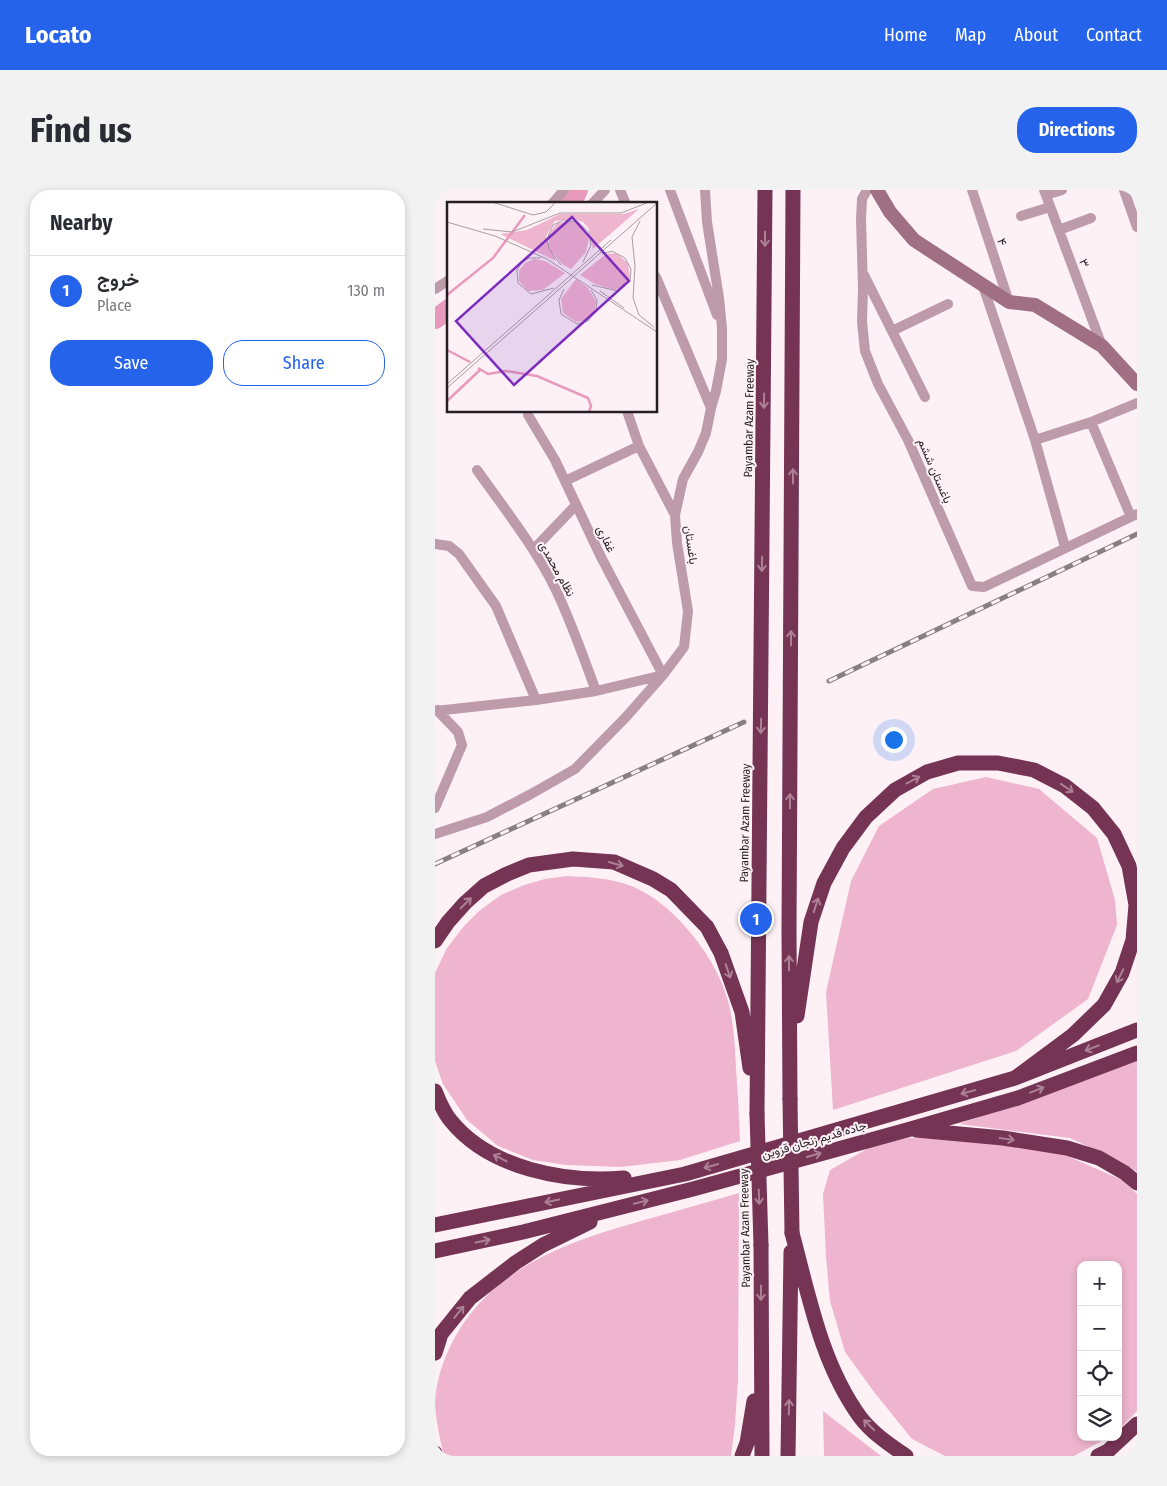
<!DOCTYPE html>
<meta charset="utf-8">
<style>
:root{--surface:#fff;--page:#f2f2f3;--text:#2b2b33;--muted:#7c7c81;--line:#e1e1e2;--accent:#2563eb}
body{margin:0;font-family:"Fira Sans Condensed",Vazirmatn,sans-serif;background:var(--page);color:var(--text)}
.controls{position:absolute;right:15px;bottom:15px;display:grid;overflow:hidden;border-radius:10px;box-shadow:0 2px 8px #0003}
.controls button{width:45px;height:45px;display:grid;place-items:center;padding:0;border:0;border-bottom:1px solid var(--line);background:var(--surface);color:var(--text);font:25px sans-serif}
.you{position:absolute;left:458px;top:549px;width:18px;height:18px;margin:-12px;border:4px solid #fff;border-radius:50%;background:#1a73e8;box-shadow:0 0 0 8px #1a73e833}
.badge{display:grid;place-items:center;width:32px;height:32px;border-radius:50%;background:var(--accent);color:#fff;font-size:16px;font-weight:700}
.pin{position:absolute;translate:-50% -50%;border:2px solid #fff;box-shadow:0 1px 5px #0006}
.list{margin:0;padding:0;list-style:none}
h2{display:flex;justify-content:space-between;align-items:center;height:65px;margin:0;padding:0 20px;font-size:21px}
h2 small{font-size:16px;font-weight:400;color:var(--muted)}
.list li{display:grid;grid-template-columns:32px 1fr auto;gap:15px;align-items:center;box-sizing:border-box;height:70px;padding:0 20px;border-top:1px solid var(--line)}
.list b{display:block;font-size:19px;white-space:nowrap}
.list p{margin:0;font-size:16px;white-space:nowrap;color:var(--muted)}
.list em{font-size:16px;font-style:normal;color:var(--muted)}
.actions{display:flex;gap:10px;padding:15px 20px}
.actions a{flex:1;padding:11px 0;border:1px solid var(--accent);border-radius:20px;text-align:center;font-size:18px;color:var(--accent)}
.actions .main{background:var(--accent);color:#fff}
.icon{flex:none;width:28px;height:28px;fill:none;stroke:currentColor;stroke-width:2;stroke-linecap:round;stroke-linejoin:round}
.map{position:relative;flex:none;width:702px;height:1266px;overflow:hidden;border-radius:20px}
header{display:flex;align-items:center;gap:30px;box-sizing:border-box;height:70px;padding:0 25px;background:var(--accent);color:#fff}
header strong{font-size:24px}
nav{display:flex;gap:28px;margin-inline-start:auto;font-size:18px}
.intro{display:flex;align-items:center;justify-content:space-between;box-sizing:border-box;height:120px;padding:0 30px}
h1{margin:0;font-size:35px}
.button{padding:12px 22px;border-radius:20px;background:var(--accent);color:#fff;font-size:18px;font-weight:700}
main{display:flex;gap:30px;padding:0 30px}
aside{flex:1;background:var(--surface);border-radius:20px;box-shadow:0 2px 8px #0003}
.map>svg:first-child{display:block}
</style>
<header>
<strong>Locato</strong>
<nav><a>Home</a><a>Map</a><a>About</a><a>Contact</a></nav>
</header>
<div class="intro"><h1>Find us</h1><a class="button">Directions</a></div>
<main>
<aside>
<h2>Nearby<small></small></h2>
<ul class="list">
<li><span class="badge">1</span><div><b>خروج</b><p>Place</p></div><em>130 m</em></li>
</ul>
<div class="actions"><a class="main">Save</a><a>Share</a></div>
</aside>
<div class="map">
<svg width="702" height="1266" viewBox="0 0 702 1266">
<rect width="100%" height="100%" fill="#fdf1f6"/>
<path fill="#efb5ce" d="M 551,587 L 604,599 L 662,648 L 680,710 L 682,735 L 653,809 L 581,861 L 398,920 L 391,802 L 416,691 L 444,636 L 498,599 Z
M 132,686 C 153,687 176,688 196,696 C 238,712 282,768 293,811 C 299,833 300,856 301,879 C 303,903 304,927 305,951 L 245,970 L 186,977 L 131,975 L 98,970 L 63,956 L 32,930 L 8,894 L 0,871 L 0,783 L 12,758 L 29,736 L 44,721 L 66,705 L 89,695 L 110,689 Z
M 702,871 L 702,982 L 695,977 L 635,948 L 524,934 Z
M 498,947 L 552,951 L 628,964 L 687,990 L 702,1004 L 702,1221 L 683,1241 L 683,1075 L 646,1075 L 646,1247 L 674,1247 L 639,1266 L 510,1266 L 477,1249 L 439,1202 L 410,1162 L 395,1111 L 391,1067 L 388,1004 L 395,980 L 437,956 L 473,948 Z
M 304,1003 L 303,1189 L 300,1235 L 296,1266 L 9,1266 C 5,1249 1,1232 0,1214 C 0,1193 9,1167 19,1149 C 59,1075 138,1050 213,1029 C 244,1020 274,1012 304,1003 Z
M 388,1221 L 446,1266 L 389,1266 Z"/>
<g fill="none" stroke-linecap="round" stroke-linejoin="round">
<path stroke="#e79abc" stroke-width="20" d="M 136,14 L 143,0
M 0,129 L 14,119"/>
<path stroke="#bd9ba9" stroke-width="10" d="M 185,0 L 191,14
M 235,0 L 282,125
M 432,0 L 427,9 L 426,29 L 428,99 L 427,132 L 430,161 L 443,194 L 473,250 L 537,396 L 549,397 L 702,324
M 537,0 L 574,112
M 609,0 L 667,156
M 689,0 L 702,37
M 611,5 L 627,0
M 117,14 L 129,0
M 157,14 L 170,0
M 586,26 L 615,17
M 624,40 L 656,28
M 429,85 L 490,207
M 221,87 L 276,218
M 548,96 L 600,250 L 630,357
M 0,99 L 14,90
M 457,141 L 513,114
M 192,221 L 204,256 L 240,325
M 656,232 L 696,327
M 600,250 L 656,232 L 702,213
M 42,280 C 69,318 99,356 120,398 C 136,431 148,466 161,501
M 130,291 L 204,256
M 0,354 L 14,356 L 24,364 L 61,416 L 101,510
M 98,360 L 141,315
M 0,521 L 101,510 L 161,501 L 228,485 L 249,457 L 253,421 L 242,353 L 240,325 L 248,289 L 263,262 L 271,243 L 276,218 L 281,201 L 287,169 L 287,138 L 284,108 L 272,32 L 270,0
M 0,618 L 27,555 L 23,542 L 2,520
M 0,644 L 52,627 L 96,604 L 140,579 L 191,527 L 228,485 L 166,367 L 120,270 L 93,225"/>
<path stroke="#a06f84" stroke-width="14" d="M 442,0 L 455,22 L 479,50 L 574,112 L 600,115 L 667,156 L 702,194"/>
<path stroke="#763454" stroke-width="15" d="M 0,751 L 13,732 L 30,713 L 49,696 L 72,684 L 94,675 L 138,669 L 179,672 L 218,689 L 236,700 L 272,737 L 286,763 L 307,822 L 315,878
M 362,826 L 376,732 L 389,693 L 408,658 L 431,627 L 460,600 L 492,582 L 523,573 L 563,573 L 599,580 L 630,596 L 658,618 L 679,644 L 694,676 L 701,715 L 698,750 L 687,783 L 669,815 L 638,845 L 580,888
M 0,901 C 4,911 9,923 16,931 C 55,979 131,993 189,988
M 355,909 L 354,740 L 358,0
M 322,924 L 330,0
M 481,940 L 568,948 L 632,958 L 664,968 L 690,983 L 702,993
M 0,1035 L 250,984 L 580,888 L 702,840
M 357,1043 C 374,1106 386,1173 425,1227 C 437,1243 455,1255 471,1266
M 326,1055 L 327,1266
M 0,1061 L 88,1042 L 258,999 L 472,940 L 583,908 L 702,863
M 0,1163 L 6,1144 L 35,1108 L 80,1073 L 108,1055 L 155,1032
M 0,1263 L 1,1266
M 307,1266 L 312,1253 L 319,1211
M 353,1266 L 356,1062
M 663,1266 L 673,1261 L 702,1234"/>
<g stroke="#887f82" stroke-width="5">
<path id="rail" d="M 394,491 L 702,344
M 0,674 L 309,532"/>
</g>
<use href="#rail" stroke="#fdf1f6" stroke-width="3" stroke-dasharray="9" stroke-linecap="butt"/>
<path stroke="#763454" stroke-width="15" d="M 355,909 L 357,1043
M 322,924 L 326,1055"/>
</g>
<defs><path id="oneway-shaft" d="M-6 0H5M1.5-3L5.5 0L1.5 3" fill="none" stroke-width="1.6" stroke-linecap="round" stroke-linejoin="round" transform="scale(1.25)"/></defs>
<g stroke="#ac8095">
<use href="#oneway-shaft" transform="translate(330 49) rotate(90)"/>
<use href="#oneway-shaft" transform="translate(329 211) rotate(91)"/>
<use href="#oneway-shaft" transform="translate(358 286) rotate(-90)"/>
<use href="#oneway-shaft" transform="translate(327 374) rotate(91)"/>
<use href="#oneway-shaft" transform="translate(356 448) rotate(-90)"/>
<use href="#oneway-shaft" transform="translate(326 536) rotate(91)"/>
<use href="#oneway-shaft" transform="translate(478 590) rotate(-28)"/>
<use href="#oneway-shaft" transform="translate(632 598) rotate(34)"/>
<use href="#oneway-shaft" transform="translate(355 611) rotate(-90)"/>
<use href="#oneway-shaft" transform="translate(181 674) rotate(16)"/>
<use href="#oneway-shaft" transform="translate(31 713) rotate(-45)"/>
<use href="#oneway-shaft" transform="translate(381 715) rotate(-72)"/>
<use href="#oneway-shaft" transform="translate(354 773) rotate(-90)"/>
<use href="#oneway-shaft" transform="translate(293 781) rotate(71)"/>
<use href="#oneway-shaft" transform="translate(685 786) rotate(116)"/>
<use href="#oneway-shaft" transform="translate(657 858) rotate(159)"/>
<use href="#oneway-shaft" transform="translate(602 900) rotate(-21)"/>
<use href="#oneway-shaft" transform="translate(533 902) rotate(164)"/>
<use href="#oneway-shaft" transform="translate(572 949) rotate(8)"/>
<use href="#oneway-shaft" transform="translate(379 965) rotate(-16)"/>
<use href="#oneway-shaft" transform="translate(65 968) rotate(-153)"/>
<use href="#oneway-shaft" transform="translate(276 976) rotate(164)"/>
<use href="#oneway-shaft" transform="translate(324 1007) rotate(88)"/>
<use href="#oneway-shaft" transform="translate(117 1011) rotate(168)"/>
<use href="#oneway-shaft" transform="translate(206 1012) rotate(-14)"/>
<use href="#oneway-shaft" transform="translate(48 1051) rotate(-12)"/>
<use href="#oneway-shaft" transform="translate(326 1103) rotate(90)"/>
<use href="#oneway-shaft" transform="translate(24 1122) rotate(-51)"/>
<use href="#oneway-shaft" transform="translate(354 1217) rotate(-89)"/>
<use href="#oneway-shaft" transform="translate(434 1235) rotate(-135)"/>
</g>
<g text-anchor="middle" stroke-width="4" stroke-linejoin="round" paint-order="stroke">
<g font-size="12" fill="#251e21" stroke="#fdf1f6">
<text transform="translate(567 52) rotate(71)" y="4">۴</text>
<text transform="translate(649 73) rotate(70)" y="4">۳</text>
<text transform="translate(314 228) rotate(-89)" y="4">Payambar Azam Freeway</text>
<text transform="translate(500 281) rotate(67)" y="4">باغستان ششم</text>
<text transform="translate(171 349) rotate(64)" y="4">غفاری</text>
<text transform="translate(256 355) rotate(82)" y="4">باغستان</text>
<text transform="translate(122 379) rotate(61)" y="4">نظام محمدی</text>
<text transform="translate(310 633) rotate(-89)" y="4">Payambar Azam Freeway</text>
<text transform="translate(379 950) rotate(-16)" y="4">جاده قدیم زنجان قزوین</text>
<text transform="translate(310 1038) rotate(-91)" y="4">Payambar Azam Freeway</text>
</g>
</g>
<g transform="translate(12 12)">
<rect width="210" height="210" fill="#fdf1f6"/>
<path d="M 192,7 L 146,47 L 142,27 L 136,20 L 126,17 L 108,19 L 99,34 L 109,59 L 53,32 L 80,28 L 113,12 L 177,12 ZM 125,19 L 136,25 L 142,37 L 139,50 L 124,67 L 115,62 L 103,47 L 101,33 L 110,21 ZM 169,51 L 181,61 L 183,75 L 175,85 L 168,88 L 148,82 L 133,73 L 159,52 ZM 87,57 L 98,59 L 118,71 L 96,88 L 81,89 L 72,79 L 72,69 L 78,61 ZM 129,77 L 141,86 L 149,99 L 148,109 L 141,118 L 129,120 L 116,111 L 114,97 Z" fill="#efb5ce"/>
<path fill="none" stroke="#e79abc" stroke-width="2.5" d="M 0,93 L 46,56 L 78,13M 0,148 L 23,160M 31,166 L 41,172 L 59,169 L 90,174 L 141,196 L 144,204 L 142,210M 0,199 L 34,167"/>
<path fill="none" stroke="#a79da1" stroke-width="1" d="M 45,0 L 86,13 L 99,10 L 109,0M 193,19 L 185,35 L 188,64 L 186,96 L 192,113 L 207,125M 0,20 L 48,34 L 100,57 L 210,130M 36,27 L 65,30 L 113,11 L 174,11 L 202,0M 94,56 L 82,56 L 75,60 L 70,68 L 71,81 L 84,92 L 107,86M 114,63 L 102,47 L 100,37 L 106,23 L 117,18 L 131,20 L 142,30 L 144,43 L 136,60M 145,83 L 171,89 L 183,78 L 184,67 L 178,56 L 165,49 L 155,52M 117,87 L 112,98 L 114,112 L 130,122 L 141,119 L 149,109 L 150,98 L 144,88M 153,89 L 177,106M 0,182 L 164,38M 0,186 L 210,1"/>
<path fill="#7b2cbf" fill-opacity="0.15" stroke="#7b2cbf" stroke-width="2.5" d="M 125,15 L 182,79 L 67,183 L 9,119 Z"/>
<rect width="210" height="210" fill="none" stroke="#251e21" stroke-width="2.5"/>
</g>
</svg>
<div class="controls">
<button>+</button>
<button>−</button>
<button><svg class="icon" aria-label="locate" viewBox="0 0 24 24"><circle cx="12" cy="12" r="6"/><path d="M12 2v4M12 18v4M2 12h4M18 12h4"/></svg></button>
<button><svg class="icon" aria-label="layers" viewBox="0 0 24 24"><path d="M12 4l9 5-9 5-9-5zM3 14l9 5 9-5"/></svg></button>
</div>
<div class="you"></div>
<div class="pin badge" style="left:321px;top:729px">1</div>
</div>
</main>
